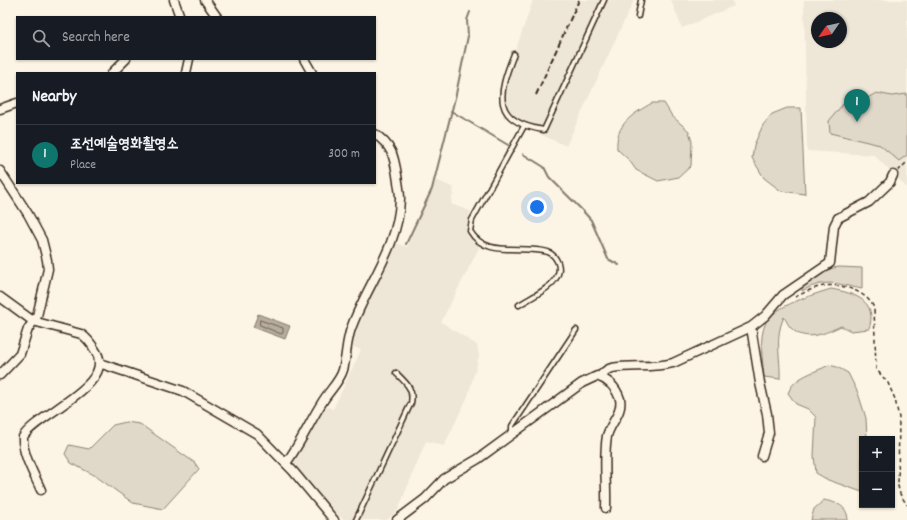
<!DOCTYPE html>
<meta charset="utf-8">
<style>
:root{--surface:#171b24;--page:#242831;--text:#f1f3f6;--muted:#9ea1a6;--line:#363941;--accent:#0f766e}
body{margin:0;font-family:Dekko,"Poor Story",sans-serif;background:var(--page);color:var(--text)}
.controls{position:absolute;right:12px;bottom:12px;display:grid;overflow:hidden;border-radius:0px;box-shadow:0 1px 3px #0004}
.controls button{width:36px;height:36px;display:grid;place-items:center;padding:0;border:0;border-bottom:1px solid var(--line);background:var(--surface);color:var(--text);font:20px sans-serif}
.compass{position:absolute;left:811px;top:12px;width:36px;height:36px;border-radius:50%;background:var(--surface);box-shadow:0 1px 3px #0004;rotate:236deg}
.you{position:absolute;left:537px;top:207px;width:14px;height:14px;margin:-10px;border:3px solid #fff;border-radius:50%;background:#1a73e8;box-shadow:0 0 0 6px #1a73e833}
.badge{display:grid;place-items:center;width:26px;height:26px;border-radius:50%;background:var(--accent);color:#fff;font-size:13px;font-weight:700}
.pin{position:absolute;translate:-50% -33px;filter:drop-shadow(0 1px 2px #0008)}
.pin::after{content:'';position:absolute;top:21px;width:14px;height:12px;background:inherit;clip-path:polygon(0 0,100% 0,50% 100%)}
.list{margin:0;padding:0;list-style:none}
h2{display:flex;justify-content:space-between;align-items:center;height:52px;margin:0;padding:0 16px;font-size:17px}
h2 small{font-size:13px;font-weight:400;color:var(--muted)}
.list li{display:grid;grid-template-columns:26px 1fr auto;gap:12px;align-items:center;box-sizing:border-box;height:60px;padding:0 16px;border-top:1px solid var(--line)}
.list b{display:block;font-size:15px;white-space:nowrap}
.list p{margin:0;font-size:13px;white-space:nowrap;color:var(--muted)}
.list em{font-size:13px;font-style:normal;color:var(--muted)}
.icon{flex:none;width:22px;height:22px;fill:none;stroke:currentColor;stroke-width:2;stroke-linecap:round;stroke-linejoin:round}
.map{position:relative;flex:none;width:907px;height:520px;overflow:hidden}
.search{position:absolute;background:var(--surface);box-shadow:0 1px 3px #0004;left:16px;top:16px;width:360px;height:44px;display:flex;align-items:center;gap:10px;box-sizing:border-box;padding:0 14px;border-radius:0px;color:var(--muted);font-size:15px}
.panel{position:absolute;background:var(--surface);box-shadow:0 1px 3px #0004;left:16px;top:72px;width:360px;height:112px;border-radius:0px}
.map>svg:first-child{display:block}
</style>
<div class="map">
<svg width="907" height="520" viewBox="0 0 907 520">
<rect width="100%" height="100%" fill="#fcf5e5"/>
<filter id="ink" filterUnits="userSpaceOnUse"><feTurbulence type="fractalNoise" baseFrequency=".025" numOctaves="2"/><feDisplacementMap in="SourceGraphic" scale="8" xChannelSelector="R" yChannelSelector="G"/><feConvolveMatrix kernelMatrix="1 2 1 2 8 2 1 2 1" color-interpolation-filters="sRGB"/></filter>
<g filter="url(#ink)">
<path fill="#eee6d6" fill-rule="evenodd" d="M 533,0 L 634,0 L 566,146 L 503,117 L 505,81 Z
M 671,0 L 732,0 L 734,6 L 682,28 Z
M 804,0 L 907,0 L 907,188 L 874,155 L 807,151 ZM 817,18 L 841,18 L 841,42 L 817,42 Z
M 436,180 L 454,188 L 451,204 L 470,211 L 468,232 L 472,240 L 480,246 L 441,322 L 477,345 L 479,356 L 468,396 L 444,446 L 426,441 L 398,510 L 387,520 L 345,520 L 335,513 L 308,483 L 297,470 L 292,460 L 326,406 L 333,409 L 361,350 L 350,345 L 362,317 L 361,313 L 396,243 L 407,247 Z"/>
<path fill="#e0d8c8" stroke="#8e8173" d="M 876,93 L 892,96 L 907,94 L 907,155 L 899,161 L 880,145 L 830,133 L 829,121 L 843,104 L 858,104 Z
M 652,103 L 664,103 L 672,116 L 689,131 L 692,142 L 691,166 L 679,177 L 658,181 L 636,170 L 629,160 L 617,149 C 615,124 633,114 652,103 Z
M 787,108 L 801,108 L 805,194 L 781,191 L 764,178 L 752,158 L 754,145 L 763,125 L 772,114 Z
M 839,267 L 862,268 L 862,289 C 837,284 826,278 802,291 L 802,285 L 827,269 Z
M 831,289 C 855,293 878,301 869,329 L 851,331 L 841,326 C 826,333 805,343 791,328 C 788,325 786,320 784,317 C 774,339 781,356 780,379 L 764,377 C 763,360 758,339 766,322 C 774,306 815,294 831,289 Z
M 829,365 L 837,367 L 848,373 L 858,393 L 866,418 L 867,439 L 862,439 L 862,492 L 828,480 L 816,473 L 814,456 L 816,417 L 808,409 L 796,404 L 788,393 C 794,376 814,373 829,365 Z
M 126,422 L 140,424 L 195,463 L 199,469 L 163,509 L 133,503 L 94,475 L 71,463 L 65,454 L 69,445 L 89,449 L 113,425 Z
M 824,500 C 837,503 847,505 848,520 L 811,520 L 814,509 Z"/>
<path fill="#b7ad9e" stroke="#85796b" d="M 258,314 L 290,326 L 285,339 L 253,327 Z"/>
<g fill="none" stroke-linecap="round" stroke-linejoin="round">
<path stroke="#6d5e51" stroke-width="1" d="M 260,320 L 283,328 L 283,333 L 281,334 L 260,325 Z"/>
<path stroke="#85796b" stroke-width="2" d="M 451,111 L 508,145
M 523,154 L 544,167 L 549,177 L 582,210 L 591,220 L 608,259 L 619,265
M 406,244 L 432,189 L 456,94 L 468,36 L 467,20 L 470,12"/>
<g stroke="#3b2a1e" stroke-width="7">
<path id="service" d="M 638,16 L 641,0
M 514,54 C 498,94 491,122 544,130 L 604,0
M 519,305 C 532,296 565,284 558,263 C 556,258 553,254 548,252 C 522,244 486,259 470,231 L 472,220 L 524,126
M 512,435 L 512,426 L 576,330
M 356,520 L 411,403 C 414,389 406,383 396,373"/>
</g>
<g stroke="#3b2a1e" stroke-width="11">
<path id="minor" d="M 174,0 L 180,17
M 205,0 L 217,17
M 304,59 L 312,73
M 112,73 L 126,59
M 186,73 L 189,59
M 0,109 L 17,103
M 0,171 L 28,214 L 42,240 L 47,260 L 48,269 L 37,316 L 28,329 L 20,354 L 0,375
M 0,297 L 33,321 L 81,334 C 87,338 91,343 95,350 C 119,384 36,414 23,437 C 22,454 34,474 41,490
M 751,327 L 760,383 L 767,414 L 769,433 L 762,456
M 99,363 L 183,391 L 257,434 L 293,471 L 334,520
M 599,377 C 603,373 606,369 612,368 C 632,364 651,369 673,363 L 751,327 L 765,316 L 783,295 L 830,263 L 834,226 L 838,218 L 869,202 L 890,182 L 893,175
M 286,463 C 301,443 310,421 323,401 C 329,391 340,381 343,370 C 347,355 346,340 352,326 C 368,283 399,246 400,199 C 400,191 398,183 397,175 C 394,156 392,146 375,134
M 397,520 L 425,499 L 444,479 L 478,459 L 582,383 L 597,376 C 609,380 616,387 620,399 C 623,413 610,423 607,436 C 603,459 607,484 606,508"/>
</g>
<path stroke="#3b2a1e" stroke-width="1.5" stroke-dasharray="4 3" stroke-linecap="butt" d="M 898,171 L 907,162
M 795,297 C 804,293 814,287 824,286 C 841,283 867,291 874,308 L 876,369 L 888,383 L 895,399 L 899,418 L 898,486 L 900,494 L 907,505"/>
<use href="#service" stroke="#fcf5e5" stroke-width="4"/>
<use href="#minor" stroke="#fcf5e5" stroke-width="8"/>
<path stroke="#3b2a1e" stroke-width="2" stroke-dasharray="6 3" stroke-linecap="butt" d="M 536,95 L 579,0"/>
</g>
</g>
</svg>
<div class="controls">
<button>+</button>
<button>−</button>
</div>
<svg class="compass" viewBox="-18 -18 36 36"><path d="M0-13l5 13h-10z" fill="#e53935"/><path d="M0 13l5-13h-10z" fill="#9ea1a6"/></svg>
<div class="you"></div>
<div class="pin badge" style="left:857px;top:122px">1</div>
<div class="search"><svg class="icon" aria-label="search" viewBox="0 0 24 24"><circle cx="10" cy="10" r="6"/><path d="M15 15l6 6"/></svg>Search here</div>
<section class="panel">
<h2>Nearby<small></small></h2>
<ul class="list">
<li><span class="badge">1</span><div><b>조선예술영화촬영소</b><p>Place</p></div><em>300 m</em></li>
</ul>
</section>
</div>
